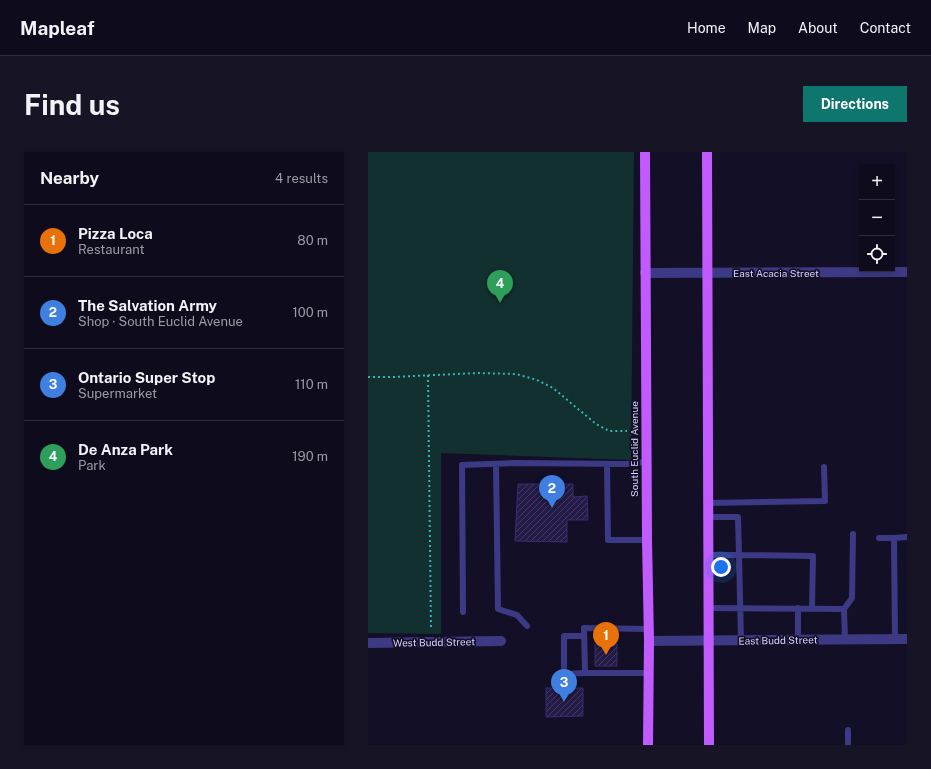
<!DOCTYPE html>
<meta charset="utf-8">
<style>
:root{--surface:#0e0b1c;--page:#171425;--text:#f1f3f6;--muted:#9b9ba3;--line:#2e2b3b;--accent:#0f766e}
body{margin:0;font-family:"Public Sans",sans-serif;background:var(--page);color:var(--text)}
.controls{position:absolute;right:12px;top:12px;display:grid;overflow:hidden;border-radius:0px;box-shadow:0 2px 6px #0003}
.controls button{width:36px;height:36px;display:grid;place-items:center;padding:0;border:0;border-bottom:1px solid var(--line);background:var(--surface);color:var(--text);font:20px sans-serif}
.you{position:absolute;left:353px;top:415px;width:14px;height:14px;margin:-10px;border:3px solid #fff;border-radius:50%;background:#1a73e8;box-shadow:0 0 0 6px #1a73e833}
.badge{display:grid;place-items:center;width:26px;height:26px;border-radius:50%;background:var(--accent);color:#fff;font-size:13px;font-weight:700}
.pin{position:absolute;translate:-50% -33px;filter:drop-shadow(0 1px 2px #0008)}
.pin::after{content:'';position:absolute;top:21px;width:14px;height:12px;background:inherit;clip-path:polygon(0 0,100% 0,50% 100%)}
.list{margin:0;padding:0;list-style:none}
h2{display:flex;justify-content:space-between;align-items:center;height:52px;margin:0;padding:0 16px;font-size:17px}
h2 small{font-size:13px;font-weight:400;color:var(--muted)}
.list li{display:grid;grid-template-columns:26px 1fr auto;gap:12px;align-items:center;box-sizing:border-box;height:72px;padding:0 16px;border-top:1px solid var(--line)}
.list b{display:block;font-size:15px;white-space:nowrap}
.list p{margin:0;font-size:13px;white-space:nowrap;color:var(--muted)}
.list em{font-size:13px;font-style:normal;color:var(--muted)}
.icon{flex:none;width:22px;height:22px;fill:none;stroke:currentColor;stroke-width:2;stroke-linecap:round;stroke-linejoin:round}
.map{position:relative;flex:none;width:539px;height:593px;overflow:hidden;border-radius:0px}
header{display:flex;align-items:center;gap:24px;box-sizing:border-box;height:56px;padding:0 20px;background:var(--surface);border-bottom:1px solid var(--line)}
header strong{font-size:19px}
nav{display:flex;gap:22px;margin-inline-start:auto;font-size:14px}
.intro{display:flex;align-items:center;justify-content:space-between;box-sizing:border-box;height:96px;padding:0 24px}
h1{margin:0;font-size:28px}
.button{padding:10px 18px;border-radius:0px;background:var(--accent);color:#fff;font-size:14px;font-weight:700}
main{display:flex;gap:24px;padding:0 24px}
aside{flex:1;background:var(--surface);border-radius:0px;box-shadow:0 2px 6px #0003}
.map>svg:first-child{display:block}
</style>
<header>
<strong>Mapleaf</strong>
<nav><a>Home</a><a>Map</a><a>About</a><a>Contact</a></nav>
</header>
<div class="intro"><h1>Find us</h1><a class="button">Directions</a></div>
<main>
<aside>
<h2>Nearby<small>4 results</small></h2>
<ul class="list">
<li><span class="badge" style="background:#e8710a">1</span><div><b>Pizza Loca</b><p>Restaurant</p></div><em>80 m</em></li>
<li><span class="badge" style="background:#3f7fe0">2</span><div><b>The Salvation Army</b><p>Shop · South Euclid Avenue</p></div><em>100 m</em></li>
<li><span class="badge" style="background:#3f7fe0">3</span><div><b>Ontario Super Stop</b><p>Supermarket</p></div><em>110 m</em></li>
<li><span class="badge" style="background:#2e9e5b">4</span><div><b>De Anza Park</b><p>Park</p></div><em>190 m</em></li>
</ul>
</aside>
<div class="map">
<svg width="539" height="593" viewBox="0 0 539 593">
<defs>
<pattern id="building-hatch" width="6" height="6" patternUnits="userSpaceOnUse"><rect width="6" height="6" fill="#241b47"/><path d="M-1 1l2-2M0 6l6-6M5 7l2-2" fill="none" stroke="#433b63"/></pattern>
</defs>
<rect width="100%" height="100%" fill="#130f26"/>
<path fill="#12302f" d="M 0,0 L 266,0 L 263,308 L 73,301 L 73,482 L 0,481 Z"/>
<path fill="url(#building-hatch)" stroke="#3b2d73" d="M 150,332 L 205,332 L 205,345 L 219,344 L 220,368 L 199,368 L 199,390 L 147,389 Z
M 227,492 L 249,492 L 249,514 L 227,514 Z
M 178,536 L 215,536 L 215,564 L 178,565 Z"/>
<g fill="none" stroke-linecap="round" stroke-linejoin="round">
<path stroke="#2fb8b0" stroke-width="2" stroke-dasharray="2 3" stroke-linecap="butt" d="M 60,223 L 63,478
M 0,225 L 25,225 L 110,221 L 148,222 L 169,228 L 185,236 L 228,272 L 241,279 L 259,279"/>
<path stroke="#3d3a85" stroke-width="6" d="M 128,312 L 130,457 L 149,463 L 159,474
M 239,312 L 240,388 L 279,388
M 340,351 L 457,349 L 456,315
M 340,365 L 370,365 L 371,403 L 445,404 L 444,456
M 511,386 L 526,386
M 340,403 L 371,403 L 373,489
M 340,456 L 476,457
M 430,456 L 430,488
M 95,460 L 94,313 L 146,311 L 258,312 L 278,310
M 280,477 L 216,476 L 217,521 L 280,521
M 216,484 L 196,484 L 196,522 L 217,521
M 527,487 L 526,386 L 539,385
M 477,488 L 476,457 L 484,446 L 485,382
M 480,578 L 480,593"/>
<path stroke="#3d3a85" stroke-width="10" d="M 277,121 L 539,120
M 281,489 L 539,487
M 0,491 L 133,489"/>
<path stroke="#c25bff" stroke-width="10" d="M 277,0 L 279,388 L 281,489 L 280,593
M 339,0 L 341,593"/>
</g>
<g text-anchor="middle" stroke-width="3.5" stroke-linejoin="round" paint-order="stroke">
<g font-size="10" fill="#d9d4ff" stroke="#130f26">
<text x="408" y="125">East Acacia Street</text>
<text transform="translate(266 297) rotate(-90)" y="4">South Euclid Avenue</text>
<text transform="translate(410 488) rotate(-1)" y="4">East Budd Street</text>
<text transform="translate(66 490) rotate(-1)" y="4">West Budd Street</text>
</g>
</g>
</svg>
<div class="controls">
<button>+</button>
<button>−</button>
<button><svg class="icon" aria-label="locate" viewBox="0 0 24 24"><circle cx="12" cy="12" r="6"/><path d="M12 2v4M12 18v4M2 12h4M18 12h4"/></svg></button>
</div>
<div class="you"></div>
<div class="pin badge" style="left:238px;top:503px;background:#e8710a">1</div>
<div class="pin badge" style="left:184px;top:356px;background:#3f7fe0">2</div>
<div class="pin badge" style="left:196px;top:550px;background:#3f7fe0">3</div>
<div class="pin badge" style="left:132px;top:151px;background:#2e9e5b">4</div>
</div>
</main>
